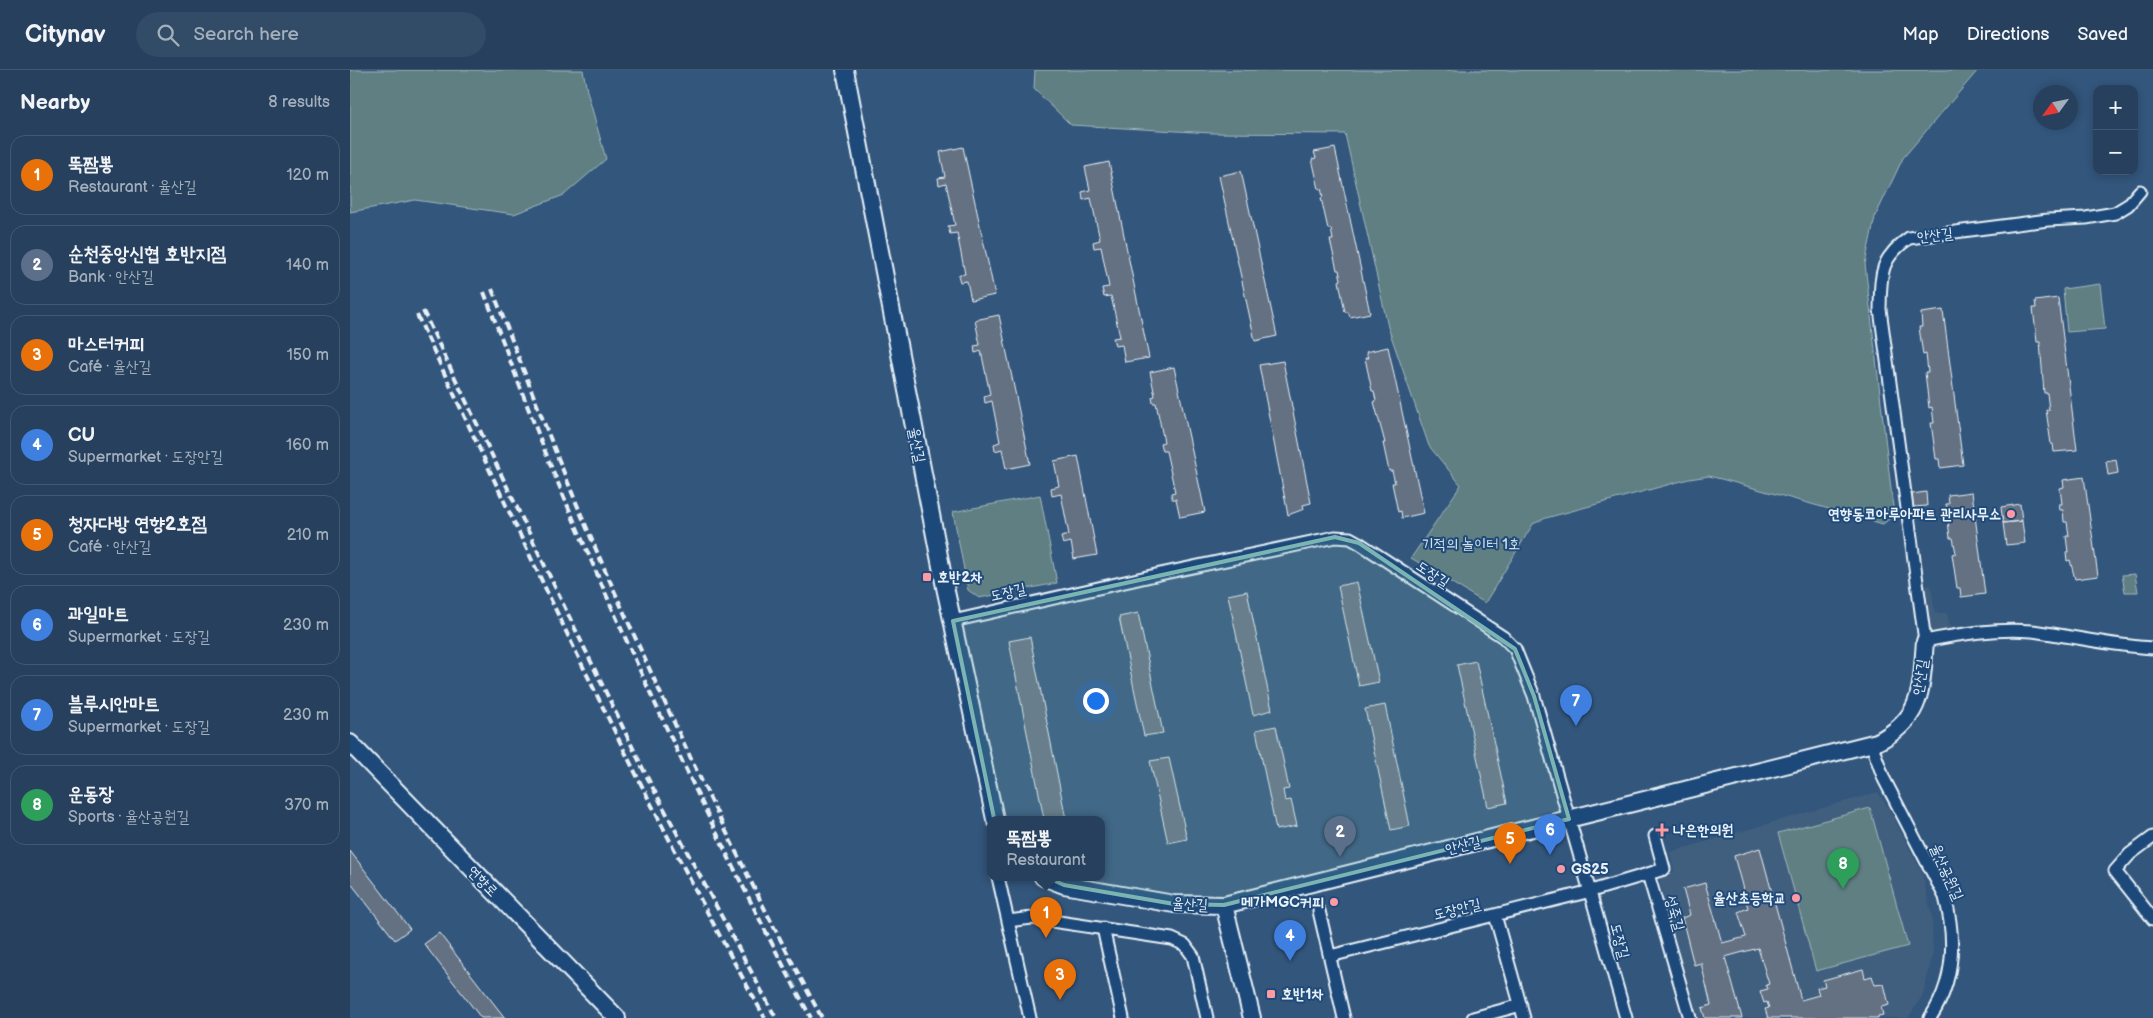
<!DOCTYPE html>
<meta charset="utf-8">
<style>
:root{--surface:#26405d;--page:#324b66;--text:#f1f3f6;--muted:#a4afbc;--line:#425972;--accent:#8abfa5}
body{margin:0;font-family:"Balsamiq Sans","Poor Story",sans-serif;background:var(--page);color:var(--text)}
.controls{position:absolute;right:15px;top:15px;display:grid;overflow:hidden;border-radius:10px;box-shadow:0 2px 8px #0003}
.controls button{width:45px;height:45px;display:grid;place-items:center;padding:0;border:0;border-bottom:1px solid var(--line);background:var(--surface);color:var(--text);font:25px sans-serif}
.compass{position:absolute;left:1683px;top:15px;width:45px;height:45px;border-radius:50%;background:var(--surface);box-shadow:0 2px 8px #0003;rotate:237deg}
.you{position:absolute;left:745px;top:630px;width:18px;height:18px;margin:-12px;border:4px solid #fff;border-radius:50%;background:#1a73e8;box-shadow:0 0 0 8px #1a73e833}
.badge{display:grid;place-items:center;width:32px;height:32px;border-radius:50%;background:var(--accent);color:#fff;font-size:16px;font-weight:700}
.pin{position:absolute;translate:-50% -41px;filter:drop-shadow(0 1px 2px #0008)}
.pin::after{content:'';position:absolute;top:26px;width:18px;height:15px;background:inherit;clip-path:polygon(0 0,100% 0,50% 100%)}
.popup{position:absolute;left:637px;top:746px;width:118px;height:65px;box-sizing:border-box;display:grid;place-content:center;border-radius:10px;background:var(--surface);filter:drop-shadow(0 1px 4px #0005);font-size:16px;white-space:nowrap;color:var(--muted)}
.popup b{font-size:19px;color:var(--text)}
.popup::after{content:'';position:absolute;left:50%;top:100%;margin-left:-10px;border:10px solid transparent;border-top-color:var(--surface)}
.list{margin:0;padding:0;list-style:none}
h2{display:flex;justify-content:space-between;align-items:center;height:65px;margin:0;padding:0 20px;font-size:21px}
h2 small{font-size:16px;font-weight:400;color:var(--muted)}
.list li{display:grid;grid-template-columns:32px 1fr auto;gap:15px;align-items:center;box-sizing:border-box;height:80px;margin:0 10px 10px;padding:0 10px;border:1px solid var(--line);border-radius:15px}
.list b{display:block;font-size:19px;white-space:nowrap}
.list p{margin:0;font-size:16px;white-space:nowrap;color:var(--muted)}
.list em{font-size:16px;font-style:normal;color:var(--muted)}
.icon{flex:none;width:28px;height:28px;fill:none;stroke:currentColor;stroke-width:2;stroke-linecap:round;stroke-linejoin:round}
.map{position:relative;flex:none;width:1803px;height:948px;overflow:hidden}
header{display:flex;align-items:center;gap:30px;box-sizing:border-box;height:70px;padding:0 25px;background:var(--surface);border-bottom:1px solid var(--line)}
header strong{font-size:24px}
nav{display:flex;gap:28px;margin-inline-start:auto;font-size:18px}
.search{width:350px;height:45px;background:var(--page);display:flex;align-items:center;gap:12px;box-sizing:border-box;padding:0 18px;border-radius:28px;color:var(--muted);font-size:19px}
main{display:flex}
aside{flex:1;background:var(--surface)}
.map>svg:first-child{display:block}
</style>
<header>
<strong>Citynav</strong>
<div class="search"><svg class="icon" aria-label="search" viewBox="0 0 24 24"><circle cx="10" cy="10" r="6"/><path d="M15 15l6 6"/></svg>Search here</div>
<nav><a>Map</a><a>Directions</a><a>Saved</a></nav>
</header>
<main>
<aside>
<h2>Nearby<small>8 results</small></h2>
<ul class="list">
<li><span class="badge" style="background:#e8710a">1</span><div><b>뚝짬뽕</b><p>Restaurant · 율산길</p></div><em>120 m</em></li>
<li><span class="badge" style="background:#5c6f8a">2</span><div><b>순천중앙신협 호반지점</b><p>Bank · 안산길</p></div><em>140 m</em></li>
<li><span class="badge" style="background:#e8710a">3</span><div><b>마스터커피</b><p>Café · 율산길</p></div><em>150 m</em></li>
<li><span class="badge" style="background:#3f7fe0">4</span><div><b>CU</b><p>Supermarket · 도장안길</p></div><em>160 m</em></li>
<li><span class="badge" style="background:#e8710a">5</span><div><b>청자다방 연향2호점</b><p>Café · 안산길</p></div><em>210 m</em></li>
<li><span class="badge" style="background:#3f7fe0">6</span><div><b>과일마트</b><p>Supermarket · 도장길</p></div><em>230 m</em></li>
<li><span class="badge" style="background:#3f7fe0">7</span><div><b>블루시안마트</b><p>Supermarket · 도장길</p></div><em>230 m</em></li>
<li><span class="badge" style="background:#2e9e5b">8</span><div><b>운동장</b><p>Sports · 율산공원길</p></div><em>370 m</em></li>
</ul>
</aside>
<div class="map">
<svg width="1803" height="948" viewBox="0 0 1803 948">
<rect width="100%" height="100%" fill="#33567c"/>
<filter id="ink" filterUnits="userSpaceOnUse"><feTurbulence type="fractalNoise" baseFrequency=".02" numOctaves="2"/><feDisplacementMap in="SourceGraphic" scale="10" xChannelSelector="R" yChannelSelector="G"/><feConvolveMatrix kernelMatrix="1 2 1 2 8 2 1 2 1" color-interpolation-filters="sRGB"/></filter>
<g filter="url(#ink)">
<path fill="#415e7e" d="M 1581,515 L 1585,543 L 1597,543 L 1601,561 L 1578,566 L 1572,516 Z
M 1528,722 L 1539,739 L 1572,803 L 1582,846 L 1583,883 L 1573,925 L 1558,948 L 1347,948 L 1309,809 L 1324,801 L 1320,782 Z"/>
<path fill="#5e7f83" stroke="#a3b8be" d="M 0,0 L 233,0 L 237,21 L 256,89 L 214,125 L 164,144 L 65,130 L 0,142 Z
M 685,0 L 1628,0 L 1553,88 L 1525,147 L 1515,194 L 1544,445 L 1533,454 L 1375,410 L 1359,406 L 1339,409 L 1196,448 L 1183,454 L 1135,533 L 1061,488 L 1111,415 L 1079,376 L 1038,257 L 995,64 L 862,63 L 721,55 L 684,19 Z
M 1750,214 L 1755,259 L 1717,262 L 1713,219 Z
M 690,425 L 707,513 L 629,528 L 618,520 L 603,442 Z
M 1785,504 L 1788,522 L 1775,522 L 1772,505 Z
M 1520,738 L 1558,876 L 1466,901 L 1428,763 Z"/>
<path fill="#637182" stroke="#e8f1f8" d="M 613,77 L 645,225 L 621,230 L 617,211 L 610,212 L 608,205 L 615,204 L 607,163 L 600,164 L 598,156 L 605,155 L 596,113 L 589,115 L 588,108 L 595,107 L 590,82 Z
M 985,78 L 1020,243 L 1000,247 L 998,242 L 995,242 L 989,211 L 991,210 L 989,200 L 987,200 L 980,170 L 983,170 L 981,159 L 978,159 L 971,128 L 973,127 L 971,118 L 969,119 L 962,89 L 966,88 L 964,82 Z
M 759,92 L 799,288 L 775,292 L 772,275 L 765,276 L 763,268 L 770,267 L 761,226 L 754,227 L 752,218 L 759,217 L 751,177 L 744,178 L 743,172 L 750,170 L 741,128 L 733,130 L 732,122 L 740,120 L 735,97 Z
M 891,101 L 927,266 L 905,271 L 869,106 Z
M 1708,228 L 1727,380 L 1704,382 L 1703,374 L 1701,374 L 1696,340 L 1699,340 L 1697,323 L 1694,323 L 1690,272 L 1687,272 L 1683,238 L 1686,238 L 1685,231 Z
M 1593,240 L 1613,395 L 1590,398 L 1589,389 L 1586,389 L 1581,353 L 1584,353 L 1582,337 L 1579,338 L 1575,302 L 1578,302 L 1576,284 L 1573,285 L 1569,257 L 1572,257 L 1571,243 Z
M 649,245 L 680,394 L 656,399 L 652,379 L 645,381 L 644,374 L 650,372 L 642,331 L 635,333 L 634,326 L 640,324 L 631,281 L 625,283 L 624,276 L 630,275 L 625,250 Z
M 1038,277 L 1074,443 L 1052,448 L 1051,441 L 1048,442 L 1042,413 L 1045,413 L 1042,401 L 1039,401 L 1033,373 L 1035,373 L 1024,332 L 1026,331 L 1024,321 L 1022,321 L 1015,288 L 1018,288 L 1016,282 Z
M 933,291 L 961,433 L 953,435 L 954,439 L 938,445 L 909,295 Z
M 824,297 L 855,442 L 830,447 L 826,429 L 822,429 L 821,423 L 825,422 L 816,381 L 812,381 L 810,373 L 814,372 L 806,333 L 803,333 L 802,327 L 805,326 L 800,302 Z
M 728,386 L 747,485 L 724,489 L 721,472 L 713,474 L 711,467 L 719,465 L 711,424 L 702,426 L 701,418 L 709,416 L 704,391 Z
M 1766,389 L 1768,403 L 1758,405 L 1756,391 Z
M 1734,407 L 1748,506 L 1725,509 L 1720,490 L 1717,491 L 1716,482 L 1718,482 L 1716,466 L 1719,466 L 1717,452 L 1714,452 L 1713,440 L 1710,440 L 1709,434 L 1712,434 L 1710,418 L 1714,417 L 1713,410 Z
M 1576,422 L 1577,436 L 1563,437 L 1562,424 Z
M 1622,422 L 1635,524 L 1611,527 L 1610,518 L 1607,518 L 1602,484 L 1606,483 L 1603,468 L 1600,468 L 1596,434 L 1599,434 L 1598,425 Z
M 1670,434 L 1672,451 L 1653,453 L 1651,437 Z
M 1672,451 L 1675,473 L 1656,475 L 1653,453 Z
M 1007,512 L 1029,612 L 1009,616 L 988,516 Z
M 897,521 L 922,640 L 903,645 L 878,525 Z
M 788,543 L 813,663 L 794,666 L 769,547 Z
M 680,567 L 716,749 L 694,749 L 659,571 Z
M 1126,591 L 1157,733 L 1138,737 L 1107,595 Z
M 1035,635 L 1060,756 L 1041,760 L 1015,639 Z
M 926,656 L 939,719 L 933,720 L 935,731 L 941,730 L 947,756 L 926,760 L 906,660 Z
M 819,688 L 837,769 L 818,773 L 800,691 Z
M 1410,778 L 1451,930 L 1469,925 L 1467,918 L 1475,916 L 1473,910 L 1513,899 L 1515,908 L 1522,906 L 1525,915 L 1534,914 L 1539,935 L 1531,937 L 1533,945 L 1528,946 L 1528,948 L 1418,948 L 1415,939 L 1419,938 L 1417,932 L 1414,933 L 1410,921 L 1418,919 L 1416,915 L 1419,914 L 1408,878 L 1375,887 L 1392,948 L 1355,948 L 1352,938 L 1361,935 L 1351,893 L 1344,895 L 1332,848 L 1340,845 L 1333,819 L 1355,813 L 1372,873 L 1396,867 L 1388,842 L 1398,838 L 1384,786 Z
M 0,781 L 60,859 L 45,870 L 0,812 Z
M 89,863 L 155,948 L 131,948 L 74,874 Z"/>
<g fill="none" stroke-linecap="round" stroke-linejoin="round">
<g stroke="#e8f1f8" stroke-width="15">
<path id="street" d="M 1790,121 L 1778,135 L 1765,143 L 1736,148 L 1698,150 L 1559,168 C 1529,189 1531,205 1530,239 L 1575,571 C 1610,564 1646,558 1682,561 C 1722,566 1762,576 1803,578
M 603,551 L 810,504 L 985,467 L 1000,468 L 1009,473 L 1153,567 L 1165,579 L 1184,626 L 1276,948
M 1521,673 L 1534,709 L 1595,827 C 1606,869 1605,911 1580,948
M 1803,767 L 1780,784 L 1765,801 L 1803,849
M 1298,804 L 1314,799 L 1305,766
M 648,807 L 680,948
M 969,841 L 994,948
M 1145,845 L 1174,948
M 658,851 L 682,848 L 822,869 L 835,875 L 843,886 L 857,948
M 753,858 L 773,948
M 980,886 L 1241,821 L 1298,804 L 1340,948
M 1123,948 L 1171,935"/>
</g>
<g stroke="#e8f1f8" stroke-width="20">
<path id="secondary" d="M 495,0 L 595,517 L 645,749
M 0,673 L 267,948
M 693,807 L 714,815 L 824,834 L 874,835 L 902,948
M 874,835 L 1527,672 C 1574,648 1571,618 1575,571"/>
</g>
<use href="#street" stroke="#1f4a7a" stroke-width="11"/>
<use href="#secondary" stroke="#1f4a7a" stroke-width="16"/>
<path stroke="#e8f1f8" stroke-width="4" stroke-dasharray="8 4" stroke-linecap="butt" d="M 142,219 C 177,308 210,397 248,484 C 317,641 390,797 472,948
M 134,222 C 157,282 179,342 203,401 C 281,587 366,770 461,948
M 73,241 L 215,538 L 296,705 L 426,948
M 67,245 C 178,482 287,720 415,948"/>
</g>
</g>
<path fill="#7cb4b3" fill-opacity="0.2" stroke="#7cb4b3" stroke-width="4" stroke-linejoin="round" d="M 985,467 L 1009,473 L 1165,579 L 1184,626 L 1219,749 L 874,835 L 824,834 L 714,815 L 685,802 L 670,790 L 644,748 L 603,551 Z"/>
<g fill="#ff9aa2" stroke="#1f4a7a" stroke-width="2">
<circle cx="1661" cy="444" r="5"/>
<rect x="572" y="502" width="10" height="10" rx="2.5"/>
<path d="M1309.5 752.5h5v5h5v5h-5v5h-5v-5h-5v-5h5z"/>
<circle cx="1211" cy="799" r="5"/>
<circle cx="1446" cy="828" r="5"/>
<circle cx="984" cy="832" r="5"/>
<rect x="916" y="919" width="10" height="10" rx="2.5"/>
</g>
<g text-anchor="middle" stroke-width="4" stroke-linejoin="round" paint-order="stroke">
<g font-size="15" fill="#e8f1f8" stroke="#1f4a7a">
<text transform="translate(1585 165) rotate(-7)" y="5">안산길</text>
<text transform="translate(567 375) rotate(79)" y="5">율산길</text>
<text transform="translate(1083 504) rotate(33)" y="5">도장길</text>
<text transform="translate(658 522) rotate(-13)" y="5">도장길</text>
<text transform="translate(1570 607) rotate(-82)" y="5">안산길</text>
<text transform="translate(1113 775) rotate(-14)" y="5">안산길</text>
<text transform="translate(1597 802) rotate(66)" y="5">율산공원길</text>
<text transform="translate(133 811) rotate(46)" y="5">연향로</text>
<text transform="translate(840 834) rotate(3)" y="5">율산길</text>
<text transform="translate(1107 839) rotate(-14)" y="5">도장안길</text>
<text transform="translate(1325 843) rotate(74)" y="5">성죽길</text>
<text transform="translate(1270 871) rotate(75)" y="5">도장길</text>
</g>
<g font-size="15" font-weight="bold" fill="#e8f1f8" stroke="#1f4a7a" text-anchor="start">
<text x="1651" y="449" text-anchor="end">연향동코아루아파트 관리사무소</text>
<text x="587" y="512">호반2차</text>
<text x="1323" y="765">나은한의원</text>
<text x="1221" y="804">GS25</text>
<text x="1436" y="833" text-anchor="end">율산초등학교</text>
<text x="974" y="837" text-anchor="end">메가MGC커피</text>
<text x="931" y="929">호반1차</text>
</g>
<g font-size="15" fill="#d3e0e6" stroke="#1f4a7a">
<text x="1121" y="479">기적의 놀이터 1호</text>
</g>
</g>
</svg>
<div class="controls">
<button>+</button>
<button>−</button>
</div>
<svg class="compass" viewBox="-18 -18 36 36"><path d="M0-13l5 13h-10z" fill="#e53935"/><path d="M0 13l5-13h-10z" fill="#a4afbc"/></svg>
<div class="you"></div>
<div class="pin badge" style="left:696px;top:868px;background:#e8710a">1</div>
<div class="popup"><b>뚝짬뽕</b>Restaurant</div>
<div class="pin badge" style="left:990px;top:787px;background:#5c6f8a">2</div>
<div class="pin badge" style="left:710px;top:930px;background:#e8710a">3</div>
<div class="pin badge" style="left:940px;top:891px;background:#3f7fe0">4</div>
<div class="pin badge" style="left:1160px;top:794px;background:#e8710a">5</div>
<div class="pin badge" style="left:1200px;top:785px;background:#3f7fe0">6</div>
<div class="pin badge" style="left:1226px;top:656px;background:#3f7fe0">7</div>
<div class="pin badge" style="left:1493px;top:819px;background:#2e9e5b">8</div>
</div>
</main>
